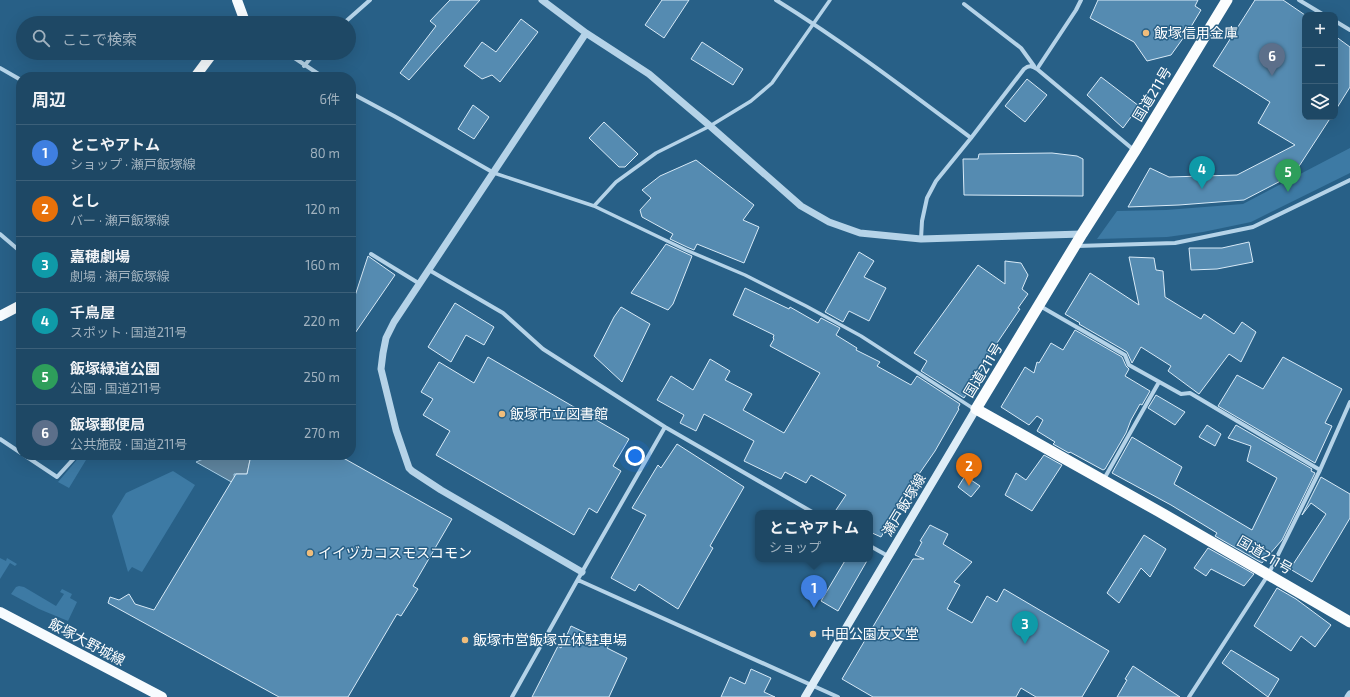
<!DOCTYPE html>
<html lang="ja">
<meta charset="utf-8">
<style>
:root{--surface:#1e4865;--page:#264f6b;--text:#f1f3f6;--muted:#a1b2bf;--line:#3c6079;--accent:#e69b98}
body{margin:0;font-family:"Exo 2","Noto Sans JP",sans-serif;background:var(--page);color:var(--text)}
.controls{position:absolute;right:12px;top:12px;display:grid;overflow:hidden;border-radius:8px;box-shadow:0 4px 16px #0002}
.controls button{width:36px;height:36px;display:grid;place-items:center;padding:0;border:0;border-bottom:1px solid var(--line);background:var(--surface);color:var(--text);font:20px sans-serif}
.you{position:absolute;left:635px;top:456px;width:14px;height:14px;margin:-10px;border:3px solid #fff;border-radius:50%;background:#1a73e8;box-shadow:0 0 0 6px #1a73e833}
.badge{display:grid;place-items:center;width:26px;height:26px;border-radius:50%;background:var(--accent);color:#fff;font-size:13px;font-weight:700}
.pin{position:absolute;translate:-50% -33px;filter:drop-shadow(0 1px 2px #0008)}
.pin::after{content:'';position:absolute;top:21px;width:14px;height:12px;background:inherit;clip-path:polygon(0 0,100% 0,50% 100%)}
.popup{position:absolute;left:755px;top:510px;width:118px;height:52px;box-sizing:border-box;display:grid;place-content:center;border-radius:8px;background:var(--surface);filter:drop-shadow(0 1px 3px #0005);font-size:13px;white-space:nowrap;color:var(--muted)}
.popup b{font-size:15px;color:var(--text)}
.popup::after{content:'';position:absolute;left:50%;top:100%;margin-left:-8px;border:8px solid transparent;border-top-color:var(--surface)}
.list{margin:0;padding:0;list-style:none}
h2{display:flex;justify-content:space-between;align-items:center;height:52px;margin:0;padding:0 16px;font-size:17px}
h2 small{font-size:13px;font-weight:400;color:var(--muted)}
.list li{display:grid;grid-template-columns:26px 1fr auto;gap:12px;align-items:center;box-sizing:border-box;height:56px;padding:0 16px;border-top:1px solid var(--line)}
.list b{display:block;font-size:15px;white-space:nowrap}
.list p{margin:0;font-size:13px;white-space:nowrap;color:var(--muted)}
.list em{font-size:13px;font-style:normal;color:var(--muted)}
.icon{flex:none;width:22px;height:22px;fill:none;stroke:currentColor;stroke-width:2;stroke-linecap:round;stroke-linejoin:round}
.map{position:relative;flex:none;width:1350px;height:697px;overflow:hidden}
.search{position:absolute;background:var(--surface);box-shadow:0 4px 16px #0002;left:16px;top:16px;width:340px;height:44px;display:flex;align-items:center;gap:10px;box-sizing:border-box;padding:0 14px;border-radius:22px;color:var(--muted);font-size:15px}
.panel{position:absolute;background:var(--surface);box-shadow:0 4px 16px #0002;left:16px;top:72px;width:340px;height:388px;border-radius:16px}
.map>svg:first-child{display:block}
</style>
<div class="map">
<svg width="1350" height="697" viewBox="0 0 1350 697">
<rect width="100%" height="100%" fill="#286087"/>
<path fill="#3d7aa4" d="M 1350,148 L 1350,173 L 1251,222 L 1203,232 L 1167,237 L 1097,239 L 1117,211 L 1166,210 L 1243,204 Z
M 81,455 L 89,455 L 69,488 L 58,482 Z
M 173,471 L 195,485 L 142,572 L 132,567 L 128,572 L 112,516 L 126,493 Z
M 0,558 L 6,561 L 7,558 L 17,564 L 15,566 L 10,563 L 0,579 Z
M 19,586 L 24,587 L 56,606 L 64,594 L 60,592 L 62,589 L 72,594 L 70,598 L 77,602 L 68,621 L 39,609 L 11,594 L 16,587 Z"/>
<path fill="#5e849e" stroke="#a9d0e8" d="M 213,455 L 251,455 L 247,474 L 234,474 L 235,484 L 196,462 Z"/>
<path fill="#558bb1" stroke="#d8eaf7" d="M 450,0 L 480,0 L 409,80 L 400,73 L 436,26 L 430,21 Z
M 662,0 L 689,0 L 664,38 L 645,25 Z
M 1098,0 L 1198,0 L 1195,6 L 1201,10 L 1189,30 L 1171,55 L 1147,61 L 1134,42 L 1090,18 Z
M 1255,0 L 1283,0 L 1305,15 L 1305,117 L 1331,117 L 1294,174 L 1244,200 L 1179,205 L 1128,207 L 1150,168 L 1169,177 L 1237,175 L 1295,145 L 1258,123 L 1270,102 L 1213,66 Z
M 521,19 L 538,32 L 500,82 L 492,75 L 482,79 L 464,66 L 482,42 L 496,52 Z
M 1335,36 L 1350,47 L 1350,87 L 1335,111 Z
M 702,42 L 743,69 L 733,85 L 691,59 Z
M 1101,77 L 1139,106 L 1123,128 L 1087,95 Z
M 1027,79 L 1047,95 L 1025,122 L 1005,106 Z
M 473,105 L 489,117 L 474,139 L 458,129 Z
M 604,122 L 638,154 L 625,167 L 619,167 L 589,138 Z
M 1052,153 L 1077,156 L 1083,159 L 1083,196 L 964,195 L 963,159 L 978,159 L 979,154 Z
M 696,160 L 754,205 L 743,220 L 759,227 L 744,263 L 697,244 L 694,250 L 687,247 L 670,239 L 673,234 L 642,217 L 640,210 L 651,198 L 642,190 L 660,176 Z
M 1249,242 L 1253,262 L 1217,269 L 1191,270 L 1189,248 L 1222,248 Z
M 666,244 L 692,256 L 673,304 L 668,310 L 631,293 Z
M 859,252 L 874,261 L 864,277 L 886,288 L 869,321 L 849,311 L 843,322 L 825,312 Z
M 368,256 L 395,275 L 351,339 L 351,308 Z
M 1129,257 L 1154,258 L 1156,270 L 1163,271 L 1165,297 L 1201,319 L 1204,314 L 1234,334 L 1242,322 L 1256,332 L 1241,362 L 1229,354 L 1199,394 L 1168,371 L 1171,366 L 1141,347 L 1132,363 L 1127,352 L 1079,324 L 1080,323 L 1065,314 L 1090,273 L 1139,305 Z
M 1005,261 L 1021,263 L 1028,275 L 1022,289 L 1028,294 L 1018,308 L 1020,309 L 995,346 L 996,347 L 964,398 L 921,371 L 927,361 L 914,353 L 978,265 L 1005,284 Z
M 745,288 L 789,309 L 790,307 L 818,323 L 821,318 L 840,328 L 836,335 L 857,348 L 856,350 L 880,362 L 877,366 L 911,385 L 917,376 L 960,404 L 958,408 L 959,409 L 935,451 L 917,477 L 881,537 L 870,532 L 870,513 L 834,513 L 846,495 L 811,475 L 806,483 L 785,472 L 781,479 L 744,461 L 754,441 L 704,414 L 696,431 L 680,423 L 684,415 L 657,400 L 671,376 L 693,390 L 710,359 L 730,371 L 725,380 L 752,394 L 743,410 L 784,433 L 820,373 L 770,346 L 774,339 L 773,338 L 774,335 L 733,315 Z
M 455,303 L 494,327 L 484,345 L 466,335 L 451,362 L 428,347 Z
M 621,307 L 650,324 L 622,382 L 594,356 L 614,317 Z
M 1075,330 L 1122,357 L 1126,366 L 1129,369 L 1125,376 L 1150,391 L 1142,405 L 1140,404 L 1131,420 L 1126,433 L 1105,469 L 1103,470 L 1070,452 L 1069,453 L 1053,444 L 1055,442 L 1037,431 L 1043,420 L 1037,416 L 1029,425 L 1001,407 L 1025,367 L 1034,373 L 1037,362 L 1039,363 L 1051,343 L 1063,350 Z
M 488,357 L 629,439 L 613,466 L 621,471 L 597,513 L 589,508 L 574,535 L 436,455 L 450,431 L 423,415 L 433,399 L 421,392 L 439,362 L 474,383 Z
M 1283,357 L 1342,389 L 1325,423 L 1332,426 L 1315,463 L 1218,406 L 1237,375 L 1263,389 Z
M 1156,395 L 1185,412 L 1175,425 L 1148,408 Z
M 1207,425 L 1221,434 L 1215,446 L 1199,437 Z
M 1236,425 L 1312,469 L 1311,471 L 1315,473 L 1282,540 L 1262,563 L 1215,536 L 1217,533 L 1171,505 L 1112,473 L 1132,437 L 1182,467 L 1174,484 L 1252,530 L 1277,478 L 1247,461 L 1251,446 L 1228,438 Z
M 677,444 L 744,487 L 710,546 L 713,548 L 678,609 L 639,584 L 635,591 L 611,578 L 646,515 L 632,508 L 658,465 L 661,468 Z
M 251,455 L 338,455 L 452,519 L 413,586 L 418,589 L 401,616 L 397,614 L 348,697 L 279,697 L 108,603 L 110,597 L 119,600 L 129,594 L 135,604 L 154,610 L 236,474 L 247,474 Z
M 1044,455 L 1062,465 L 1032,511 L 1005,495 L 1016,473 L 1026,480 Z
M 965,476 L 980,486 L 971,497 L 958,487 Z
M 1321,477 L 1350,494 L 1350,518 L 1312,582 L 1290,569 L 1326,514 L 1311,503 L 1302,515 Z
M 930,525 L 948,534 L 943,544 L 972,562 L 954,582 L 960,585 L 947,609 L 972,623 L 987,596 L 997,602 L 1004,589 L 1109,651 L 1082,697 L 1036,697 L 1021,688 L 1016,697 L 873,697 L 842,679 L 913,559 L 924,559 L 915,555 L 922,542 L 920,541 Z
M 1144,535 L 1166,549 L 1150,577 L 1141,568 L 1119,603 L 1107,593 Z
M 1208,548 L 1254,574 L 1244,586 L 1211,569 L 1206,576 L 1194,568 Z
M 846,559 L 868,559 L 838,611 L 821,601 Z
M 1277,588 L 1296,599 L 1331,625 L 1315,647 L 1301,636 L 1291,651 L 1254,626 Z
M 571,626 L 609,644 L 607,648 L 627,658 L 609,697 L 532,697 L 558,646 L 561,648 Z
M 1231,650 L 1279,679 L 1268,697 L 1222,663 Z
M 1133,666 L 1180,697 L 1117,697 L 1127,680 L 1125,679 Z
M 751,669 L 771,678 L 764,692 L 775,697 L 721,697 L 730,677 L 745,684 Z"/>
<g fill="none" stroke-linecap="round" stroke-linejoin="round">
<path stroke="#b5d3e8" stroke-width="3.5" d="M 494,173 L 594,206 L 686,250 L 745,275 L 806,306 L 861,336 L 974,409
M 594,206 L 616,182 L 656,153 L 710,126 L 751,101 L 772,83 L 830,0"/>
<path stroke="#b5d3e8" stroke-width="4" d="M 776,0 C 844,42 907,90 971,138
M 1299,0 L 1324,15
M 964,4 L 1021,48 L 1034,66
M 1335,21 L 1350,30
M 344,23 L 370,0
M 287,53 L 323,77
M 304,66 L 315,53
M 0,68 L 21,80
M 1037,69 L 1076,10 L 1081,0
M 351,93 L 394,116 L 494,173
M 0,234 L 21,252
M 921,239 L 922,221 L 927,198 L 936,181 L 971,138 L 1024,69 C 1029,65 1032,66 1037,69 L 1135,151
M 1077,246 L 1175,243 L 1253,227 L 1350,180
M 371,254 L 420,284
M 429,270 L 503,313 L 543,349 L 665,427 L 814,513
M 1040,306 L 1125,355 L 1129,365 L 1181,394 L 1190,393 L 1320,470
M 0,439 L 21,453
M 24,455 L 57,477 L 77,455
M 1104,479 L 1159,382
M 870,546 L 888,556
M 578,580 L 838,697
M 512,697 L 582,572 L 665,427
M 1189,697 L 1268,575 L 1320,470 L 1350,402"/>
<path stroke="#b5d3e8" stroke-width="7" d="M 542,0 L 586,33 L 649,74 L 710,126 L 801,206 L 829,222 L 860,233 L 921,239 L 1082,234
M 582,572 L 441,490 L 412,471 L 409,468 L 396,430 L 381,369 L 383,353 L 386,338 L 394,322 L 586,33
M 1348,697 L 1350,694"/>
<path stroke="#deedf7" stroke-width="8" d="M 805,697 L 976,409"/>
<path stroke="#f7fbfe" stroke-width="10" d="M 237,0 L 244,19 L 238,23
M 195,77 L 213,53
M 0,316 L 21,305
M 0,612 L 162,697"/>
<path stroke="#fbfdfe" stroke-width="11" d="M 1227,0 L 1135,151 L 1082,234 L 976,409 L 1158,511 L 1350,622"/>
</g>
<g fill="#f0bd7b" stroke="#286087" stroke-width="1.5">
<circle cx="1146" cy="33" r="4"/>
<circle cx="502" cy="414" r="4"/>
<circle cx="310" cy="553" r="4"/>
<circle cx="813" cy="634" r="4"/>
<circle cx="465" cy="640" r="4"/>
</g>
<g text-anchor="middle" stroke-width="3" stroke-linejoin="round" paint-order="stroke">
<g font-size="14" fill="#fff" stroke="#286087" text-anchor="start">
<text x="1154" y="38">飯塚信用金庫</text>
<text x="510" y="419">飯塚市立図書館</text>
<text x="318" y="558">イイヅカコスモスコモン</text>
<text x="821" y="639">中田公園友文堂</text>
<text x="473" y="645">飯塚市営飯塚立体駐車場</text>
</g>
<g font-size="14" fill="#fff" stroke="#286087">
<text transform="translate(1152 94) rotate(-59)" y="5">国道211号</text>
<text transform="translate(983 370) rotate(-59)" y="5">国道211号</text>
<text transform="translate(904 505) rotate(-59)" y="5">瀬戸飯塚線</text>
<text transform="translate(1265 555) rotate(30)" y="5">国道211号</text>
<text transform="translate(87 642) rotate(28)" y="5">飯塚大野城線</text>
</g>
</g>
</svg>
<div class="controls">
<button>+</button>
<button>−</button>
<button><svg class="icon" aria-label="layers" viewBox="0 0 24 24"><path d="M12 4l9 5-9 5-9-5zM3 14l9 5 9-5"/></svg></button>
</div>
<div class="you"></div>
<div class="pin badge" style="left:814px;top:608px;background:#3f7fe0">1</div>
<div class="popup"><b>とこやアトム</b>ショップ</div>
<div class="pin badge" style="left:969px;top:486px;background:#e8710a">2</div>
<div class="pin badge" style="left:1025px;top:644px;background:#0f9aa8">3</div>
<div class="pin badge" style="left:1202px;top:189px;background:#0f9aa8">4</div>
<div class="pin badge" style="left:1288px;top:192px;background:#2e9e5b">5</div>
<div class="pin badge" style="left:1272px;top:76px;background:#5c6f8a">6</div>
<div class="search"><svg class="icon" aria-label="search" viewBox="0 0 24 24"><circle cx="10" cy="10" r="6"/><path d="M15 15l6 6"/></svg>ここで検索</div>
<section class="panel">
<h2>周辺<small>6件</small></h2>
<ul class="list">
<li><span class="badge" style="background:#3f7fe0">1</span><div><b>とこやアトム</b><p>ショップ · 瀬戸飯塚線</p></div><em>80 m</em></li>
<li><span class="badge" style="background:#e8710a">2</span><div><b>とし</b><p>バー · 瀬戸飯塚線</p></div><em>120 m</em></li>
<li><span class="badge" style="background:#0f9aa8">3</span><div><b>嘉穂劇場</b><p>劇場 · 瀬戸飯塚線</p></div><em>160 m</em></li>
<li><span class="badge" style="background:#0f9aa8">4</span><div><b>千鳥屋</b><p>スポット · 国道211号</p></div><em>220 m</em></li>
<li><span class="badge" style="background:#2e9e5b">5</span><div><b>飯塚緑道公園</b><p>公園 · 国道211号</p></div><em>250 m</em></li>
<li><span class="badge" style="background:#5c6f8a">6</span><div><b>飯塚郵便局</b><p>公共施設 · 国道211号</p></div><em>270 m</em></li>
</ul>
</section>
</div>
